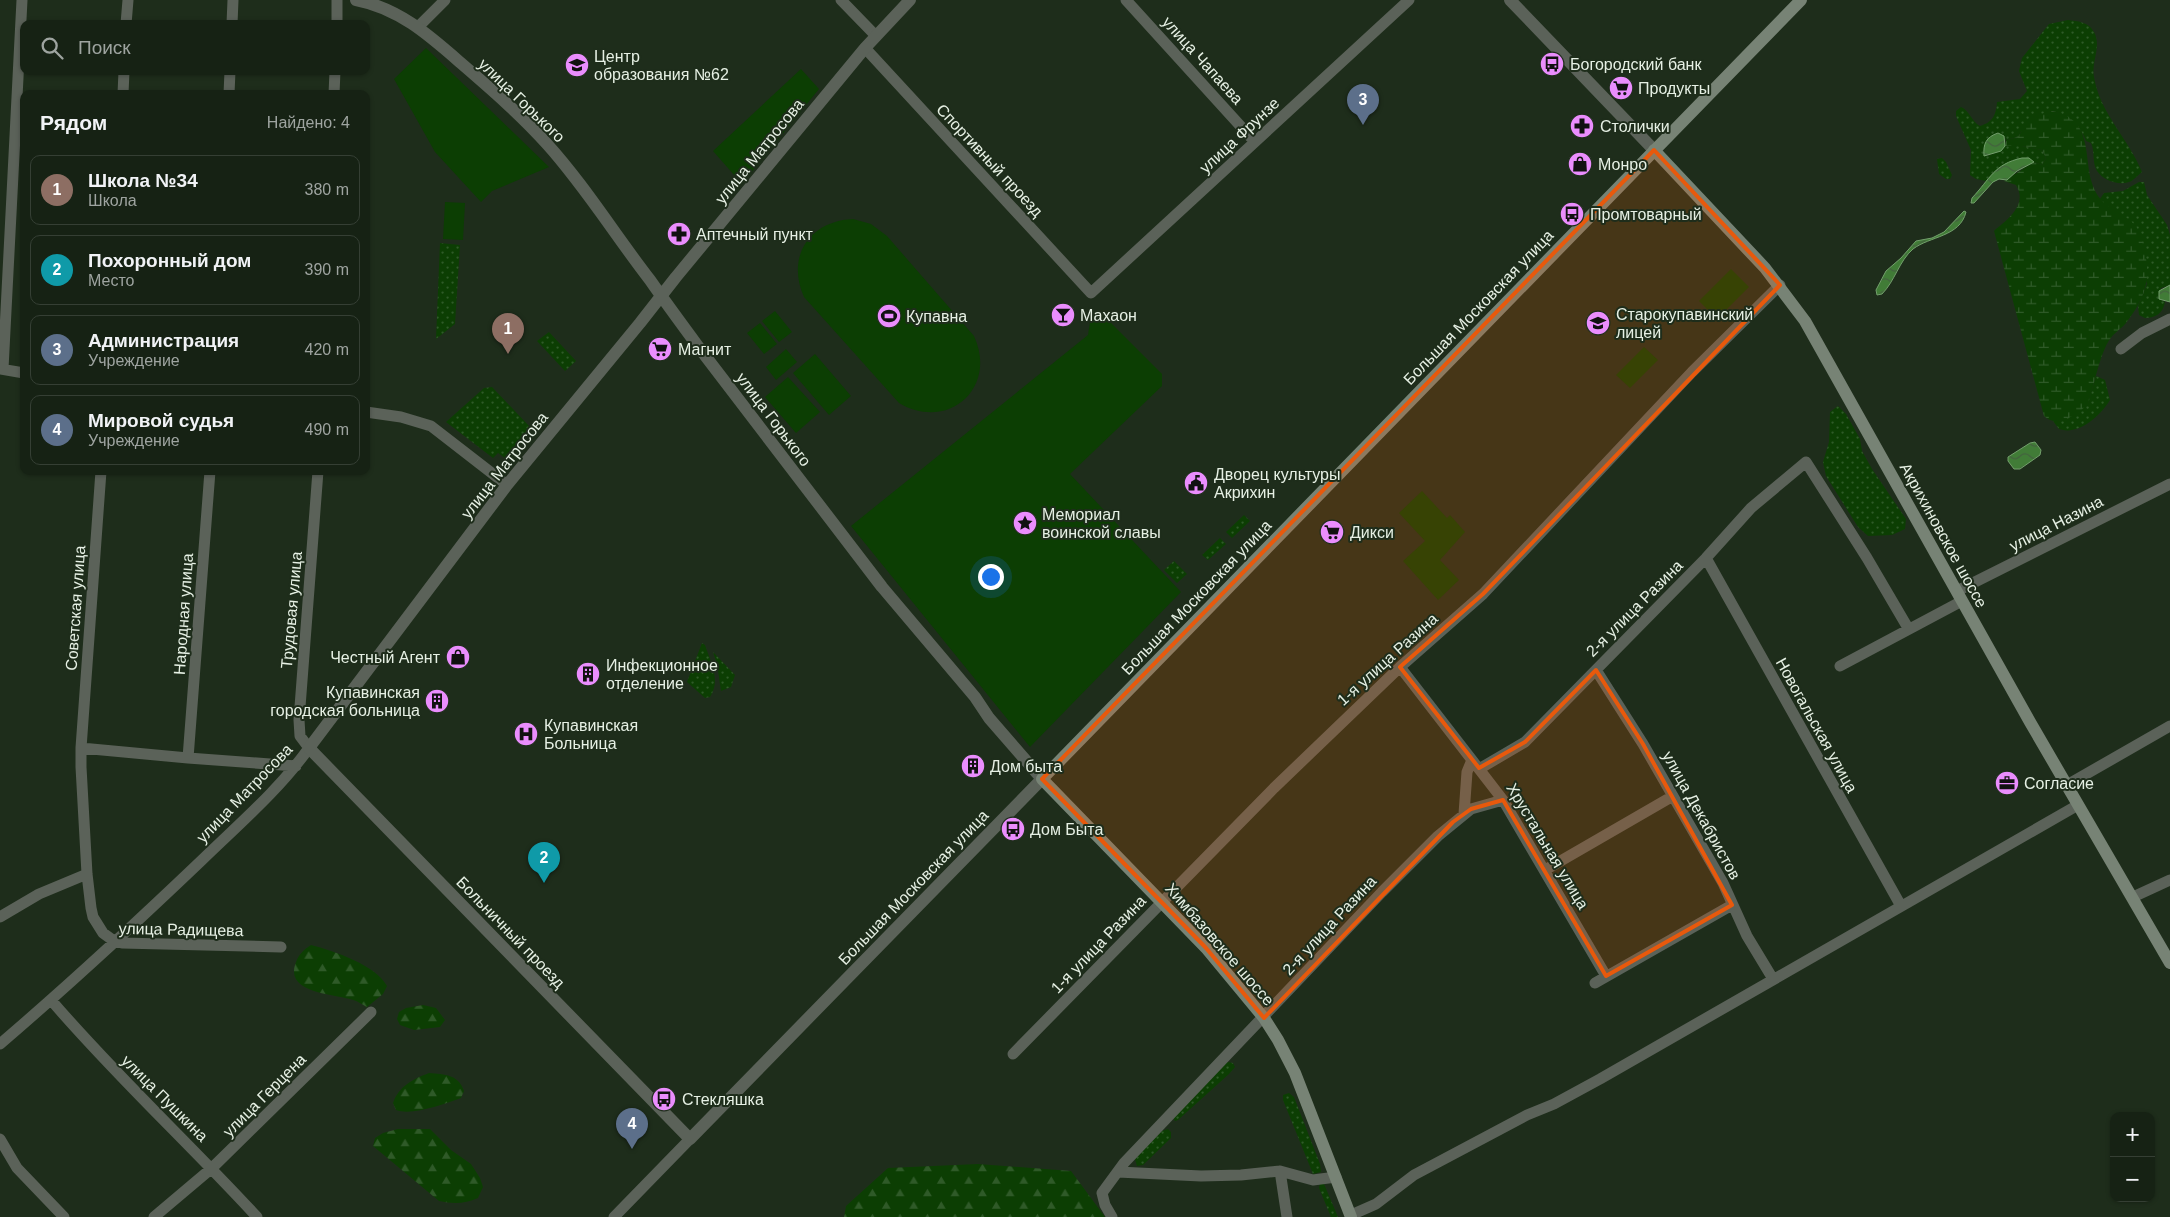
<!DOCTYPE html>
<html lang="ru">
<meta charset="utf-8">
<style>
:root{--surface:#162214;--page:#232f22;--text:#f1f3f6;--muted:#9ea4a0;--line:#353f34;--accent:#ea8dfd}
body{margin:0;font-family:Arial,sans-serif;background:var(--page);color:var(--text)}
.controls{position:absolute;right:15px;bottom:15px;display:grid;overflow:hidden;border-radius:10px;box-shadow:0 1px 4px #0004}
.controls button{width:45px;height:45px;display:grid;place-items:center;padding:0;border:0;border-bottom:1px solid var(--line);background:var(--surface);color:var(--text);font:25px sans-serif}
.you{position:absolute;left:990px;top:576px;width:18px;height:18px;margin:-12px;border:4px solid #fff;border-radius:50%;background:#1a73e8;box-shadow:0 0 0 8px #1a73e833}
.badge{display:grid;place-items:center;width:32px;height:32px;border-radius:50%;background:var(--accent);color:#fff;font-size:16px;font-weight:700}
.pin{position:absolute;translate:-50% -41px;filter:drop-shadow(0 1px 2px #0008)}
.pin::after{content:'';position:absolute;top:26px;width:18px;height:15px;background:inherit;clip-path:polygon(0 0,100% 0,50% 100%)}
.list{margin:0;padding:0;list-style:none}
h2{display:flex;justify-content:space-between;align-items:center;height:65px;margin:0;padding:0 20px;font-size:21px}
h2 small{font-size:16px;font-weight:400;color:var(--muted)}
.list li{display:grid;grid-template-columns:32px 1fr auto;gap:15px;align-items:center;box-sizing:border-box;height:70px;margin:0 10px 10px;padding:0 10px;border:1px solid var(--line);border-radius:10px}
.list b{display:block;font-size:19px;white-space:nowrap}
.list p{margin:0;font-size:16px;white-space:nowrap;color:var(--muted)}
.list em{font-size:16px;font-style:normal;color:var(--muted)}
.icon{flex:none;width:28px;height:28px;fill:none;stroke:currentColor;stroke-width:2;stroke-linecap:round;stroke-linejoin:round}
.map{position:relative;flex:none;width:2170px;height:1217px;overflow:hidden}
.search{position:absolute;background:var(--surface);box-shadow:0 1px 4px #0004;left:20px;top:20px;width:350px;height:55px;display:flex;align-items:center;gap:12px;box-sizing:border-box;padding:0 18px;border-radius:10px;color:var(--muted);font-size:19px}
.panel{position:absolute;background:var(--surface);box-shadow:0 1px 4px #0004;left:20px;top:90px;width:350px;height:385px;border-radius:10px}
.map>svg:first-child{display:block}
</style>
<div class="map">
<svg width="2170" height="1217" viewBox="0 0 2170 1217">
<defs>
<pattern id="grass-dots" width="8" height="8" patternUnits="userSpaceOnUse" patternTransform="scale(1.25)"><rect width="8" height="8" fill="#0c3e03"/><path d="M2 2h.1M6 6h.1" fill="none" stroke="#2f5a28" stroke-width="1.8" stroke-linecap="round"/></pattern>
<pattern id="forest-firs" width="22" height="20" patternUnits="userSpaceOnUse" patternTransform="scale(1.25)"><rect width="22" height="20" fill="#0c3e03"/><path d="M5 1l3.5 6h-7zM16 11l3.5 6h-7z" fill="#2f5a28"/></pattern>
<pattern id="wetland-marsh" width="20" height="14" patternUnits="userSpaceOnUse" patternTransform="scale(1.25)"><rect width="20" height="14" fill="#0c3e03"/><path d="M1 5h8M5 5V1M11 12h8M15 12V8" fill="none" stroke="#2f5a28"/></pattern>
<pattern id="water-waves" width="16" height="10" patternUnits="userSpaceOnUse" patternTransform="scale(1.25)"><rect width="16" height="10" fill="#417c37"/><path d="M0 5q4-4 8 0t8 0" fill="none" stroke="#43623e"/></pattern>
</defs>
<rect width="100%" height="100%" fill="#1e2d1b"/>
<path fill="url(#grass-dots)" d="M 2068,20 C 2077,21 2089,22 2094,32 C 2102,47 2091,61 2094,77 C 2100,114 2129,139 2142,172 C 2138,175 2133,181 2129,182 C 2118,186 2103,180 2097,171 C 2092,163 2095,151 2091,143 L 2086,141 C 2080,125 2069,115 2052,111 L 2021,132 L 2018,137 L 2006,140 L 2004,136 L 1987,156 L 2001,151 L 2005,146 L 2022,146 L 2042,150 L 2046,158 L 2042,165 L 2034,162 L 2029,158 C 2010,159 1998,166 1986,181 L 1976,179 L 1970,175 L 1971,150 L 1956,116 L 1956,111 L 1961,107 C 1970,111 1971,121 1980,126 C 1993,122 1996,115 1997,102 L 2020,99 L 2027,91 L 2019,71 L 2022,58 L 2049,24 Z
M 1942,158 L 1946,162 L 1952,175 L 1950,179 L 1946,179 L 1939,174 L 1937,159 Z
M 2139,182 L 2144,182 L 2147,195 L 2167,225 L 2170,235 L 2170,285 L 2161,288 L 2159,299 L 2165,302 C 2163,313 2156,318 2145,318 L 2139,315 L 2138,306 L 2147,284 L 2130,221 L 2107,207 L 2100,199 L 2104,193 L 2123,191 Z
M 440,243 L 460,245 L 455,324 L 436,339 Z
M 549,332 L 576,361 L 565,371 L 537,341 Z
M 2096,376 L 2105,380 L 2110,400 C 2101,415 2079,436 2059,429 L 2053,421 L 2062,420 L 2088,403 Z
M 492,387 L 530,427 L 505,458 L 498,453 L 493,458 L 446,422 L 484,388 Z
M 1838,406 L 1846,414 L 1860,439 L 1862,451 L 1872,469 L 1906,519 L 1905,529 L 1892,535 L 1868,536 L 1858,527 L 1826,476 L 1823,462 L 1829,442 L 1830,412 Z
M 1244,515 L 1250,521 L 1232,538 L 1226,532 Z
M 1220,538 L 1226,544 L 1208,560 L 1202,555 Z
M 1174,561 L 1187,574 L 1177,583 L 1164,570 Z
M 702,643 L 705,645 C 711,663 721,680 710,697 L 705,698 L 687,682 Z
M 713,652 L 735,675 L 731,687 L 721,691 L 717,664 Z
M 1228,1062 L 1233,1063 L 1235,1067 L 1229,1074 L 1178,1120 L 1175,1121 L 1173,1118 L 1221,1065 Z
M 1289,1093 L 1294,1097 L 1320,1164 L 1321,1172 L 1313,1174 L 1283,1100 L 1283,1095 Z
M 1168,1129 L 1171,1132 L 1171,1138 L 1143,1165 L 1137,1166 L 1135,1159 L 1162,1131 Z
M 1320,1183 L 1324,1184 L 1338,1217 L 1331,1217 L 1319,1188 Z"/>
<path fill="url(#forest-firs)" d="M 311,945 C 334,951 376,965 387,986 L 383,994 L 367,1007 C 363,1005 358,1001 353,1000 C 337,994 286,994 295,965 C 298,955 303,950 311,945 Z
M 423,1005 L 436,1008 L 445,1020 L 440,1027 L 414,1030 L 400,1025 L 397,1019 L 399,1012 L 406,1008 Z
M 429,1073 C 445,1074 459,1075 464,1091 L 461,1098 C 444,1104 412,1116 396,1110 L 393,1103 C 399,1086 413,1079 429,1073 Z
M 398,1129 L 430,1129 L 451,1150 L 471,1164 L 480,1178 L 483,1187 L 478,1198 C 465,1204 453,1204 439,1201 L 373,1146 L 375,1138 L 383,1133 Z
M 978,1164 L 1071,1171 L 1105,1217 L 844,1217 L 846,1206 L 888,1168 Z"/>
<path fill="url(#wetland-marsh)" d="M 2052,111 C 2091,119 2084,149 2091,180 C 2100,214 2127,209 2139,231 C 2142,237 2143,246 2145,253 C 2151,282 2144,299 2126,323 C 2121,329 2114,333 2110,339 C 2100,353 2094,386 2088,404 C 2078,414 2057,429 2044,416 L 1994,231 C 2008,219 2028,205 2016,185 L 2004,181 L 2034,162 L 2042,165 L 2046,158 L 2042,150 L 2022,146 L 2005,146 L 2006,140 L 2018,137 L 2030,117 Z"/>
<path fill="#0c3e03" d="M 426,48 L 549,167 L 492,191 L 481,202 L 435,152 L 394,79 Z
M 801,69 L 819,89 L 742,184 L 713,151 Z
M 445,202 L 465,203 L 463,240 L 443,239 Z
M 853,219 L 871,224 L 887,236 L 974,336 C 998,388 948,432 899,403 L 804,297 C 786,257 809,221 853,219 Z
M 1731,269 L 1749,287 L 1717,319 L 1699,301 Z
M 775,311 L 792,332 L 779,342 L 762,321 Z
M 1100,312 L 1162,374 L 1162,386 L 1070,474 L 1181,592 L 1030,747 L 851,526 L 1088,335 L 1090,322 Z
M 760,323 L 777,344 L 764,354 L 747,333 Z
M 1644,347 L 1658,360 L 1630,388 L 1616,375 Z
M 786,349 L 797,362 L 776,380 L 766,367 Z
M 815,354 L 851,396 L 829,415 L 793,373 Z
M 788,377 L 820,412 L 796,433 L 765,397 Z
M 1422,491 L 1447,518 L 1450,515 L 1465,532 L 1440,560 L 1459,580 L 1438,600 L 1403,561 L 1425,541 L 1399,513 Z"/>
<path fill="url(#water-waves)" stroke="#729f6b" d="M 1998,133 L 2004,136 L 2005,146 L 2001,151 L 1984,156 C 1983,144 1986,137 1998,133 Z
M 2022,158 L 2029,158 L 2034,162 L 2017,171 L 2007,180 L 1999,179 L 1993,182 L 1974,203 L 1971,203 L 1972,198 C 1990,179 1994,164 2022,158 Z
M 1964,211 L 1966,212 C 1960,237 1930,236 1913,249 C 1899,261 1895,281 1882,294 L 1877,295 L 1876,290 L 1886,271 L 1901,258 L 1916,241 L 1932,238 L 1944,232 Z
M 2170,285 L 2170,302 L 2159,299 L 2159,291 Z
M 2035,442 L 2041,450 L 2040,455 L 2020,469 L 2014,469 L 2008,461 L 2008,457 L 2030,443 Z"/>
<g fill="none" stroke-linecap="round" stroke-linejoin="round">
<path stroke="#5b6259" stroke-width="11" d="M 841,0 L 876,36
M 1126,0 L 1255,142
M 126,24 L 128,0
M 232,24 L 233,0
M 337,24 L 337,0
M 418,27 L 445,0
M 865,48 L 1091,293 L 1409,0
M 123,94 L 124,71
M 229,94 L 230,71
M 334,94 L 335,71
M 2121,349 L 2142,333 L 2170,319
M 0,369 L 24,373
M 3,369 L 22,0
M 366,412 L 401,417 L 431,426 L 507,485
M 101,471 L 81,748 L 81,767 L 87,874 L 91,908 L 93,917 L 103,933 L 114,941 L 122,943 L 281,947
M 1706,558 L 1901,906
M 1957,591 L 2170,484
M 1840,666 L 1962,601
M 1400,667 L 1503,800 L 1606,976
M 1596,670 L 1643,744 L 1723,883 L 1747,936 L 1773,979
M 81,748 L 188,758 L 296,766
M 188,758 L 210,471
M 1479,769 L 1525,742 L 1706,558 L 1751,508 L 1806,462 L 1867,558 L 1908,628
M 2067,785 L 2170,726
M 1464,814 L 1467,772 L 1472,760
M 1545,870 L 1673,796
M 2133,897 L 2170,880
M 0,917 L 39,894 L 87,874
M 1595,983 L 1732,905
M 51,1000 C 116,1076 190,1144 257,1217
M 0,1044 C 69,985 136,923 202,860 C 239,824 279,790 309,748 L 300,736 L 299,720 L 318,471
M 1013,1054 L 1274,788 L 1400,667 L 1483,594 L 1692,372 L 1780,285
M 0,1139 L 17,1168 L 64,1217
M 1280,1171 L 1287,1217
M 1118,1172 L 1201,1176 L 1241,1175 L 1280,1171 L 1313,1180 L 1336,1177
M 1351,1215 L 1376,1204 L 1414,1175 L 1527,1115 L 1554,1104 L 1600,1079 L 2078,805
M 154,1217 L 212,1168 L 371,1012
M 614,1217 L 690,1139
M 1112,1217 L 1105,1205 L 1102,1193 L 1124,1163 L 1382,892 L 1438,836 L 1471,809 L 1503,800"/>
<path stroke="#5b6259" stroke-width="12" d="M 356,0 C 399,8 430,36 462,64 C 491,89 521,115 547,144 C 585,186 615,235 650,280 C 666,303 683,326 700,349 L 882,587 L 975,697 L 989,718 L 1042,779 L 690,1139 L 309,748 L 507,485 L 640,323 L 676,277 L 865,48 L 910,0
M 1510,0 L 1654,150"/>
<path stroke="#778375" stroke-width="12" d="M 1654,150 L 1765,268 L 1805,321 L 2030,722 L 2170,963
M 1351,1217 L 1295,1073 L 1278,1040 L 1264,1018 L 1206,948 L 1042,779 L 1801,0"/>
</g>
<path fill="#e8590c" fill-opacity="0.2" stroke="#e8590c" stroke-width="4" stroke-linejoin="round" d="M 1654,150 L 1780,285 L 1483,594 L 1400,667 L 1479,768 L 1525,742 L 1596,670 L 1643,744 L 1732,905 L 1606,976 L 1503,800 L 1471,809 L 1453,822 L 1264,1018 L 1206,948 L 1042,779 Z"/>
<defs>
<g id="bus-disc" transform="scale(1.25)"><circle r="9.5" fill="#ea8dfd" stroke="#1e2d1b"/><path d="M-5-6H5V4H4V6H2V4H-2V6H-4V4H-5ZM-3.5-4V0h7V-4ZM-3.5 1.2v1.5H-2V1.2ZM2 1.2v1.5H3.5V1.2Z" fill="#111"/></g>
<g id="school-disc" transform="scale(1.25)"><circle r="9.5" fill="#ea8dfd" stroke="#1e2d1b"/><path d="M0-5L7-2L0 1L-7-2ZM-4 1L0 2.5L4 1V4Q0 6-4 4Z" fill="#111"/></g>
<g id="supermarket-disc" transform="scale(1.25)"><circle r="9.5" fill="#ea8dfd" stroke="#1e2d1b"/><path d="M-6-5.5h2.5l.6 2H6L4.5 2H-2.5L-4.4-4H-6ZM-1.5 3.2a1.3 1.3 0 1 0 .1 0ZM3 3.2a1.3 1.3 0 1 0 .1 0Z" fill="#111"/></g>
<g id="pharmacy-disc" transform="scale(1.25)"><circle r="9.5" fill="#ea8dfd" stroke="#1e2d1b"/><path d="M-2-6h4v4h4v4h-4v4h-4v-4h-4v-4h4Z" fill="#111"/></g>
<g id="shop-disc" transform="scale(1.25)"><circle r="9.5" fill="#ea8dfd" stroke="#1e2d1b"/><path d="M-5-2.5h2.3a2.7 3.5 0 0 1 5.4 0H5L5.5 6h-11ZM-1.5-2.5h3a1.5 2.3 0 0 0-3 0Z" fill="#111"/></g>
<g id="bar-disc" transform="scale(1.25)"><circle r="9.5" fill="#ea8dfd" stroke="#1e2d1b"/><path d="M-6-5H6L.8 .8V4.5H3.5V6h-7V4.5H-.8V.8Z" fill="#111"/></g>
<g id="stadium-disc" transform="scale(1.25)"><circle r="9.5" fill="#ea8dfd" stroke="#1e2d1b"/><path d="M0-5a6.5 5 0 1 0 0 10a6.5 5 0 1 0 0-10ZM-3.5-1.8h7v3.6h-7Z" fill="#111"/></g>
<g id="civic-disc" transform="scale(1.25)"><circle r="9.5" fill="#ea8dfd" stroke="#1e2d1b"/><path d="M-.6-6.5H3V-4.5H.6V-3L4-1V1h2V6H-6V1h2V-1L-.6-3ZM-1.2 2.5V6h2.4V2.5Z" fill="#111"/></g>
<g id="sight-disc" transform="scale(1.25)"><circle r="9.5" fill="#ea8dfd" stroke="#1e2d1b"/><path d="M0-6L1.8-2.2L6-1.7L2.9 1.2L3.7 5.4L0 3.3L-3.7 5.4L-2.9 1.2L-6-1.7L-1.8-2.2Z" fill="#111"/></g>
<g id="building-disc" transform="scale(1.25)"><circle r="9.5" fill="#ea8dfd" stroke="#1e2d1b"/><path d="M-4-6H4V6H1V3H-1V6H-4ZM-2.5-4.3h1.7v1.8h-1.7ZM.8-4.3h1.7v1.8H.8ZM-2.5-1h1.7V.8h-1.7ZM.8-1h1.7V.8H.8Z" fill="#111"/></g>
<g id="hospital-disc" transform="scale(1.25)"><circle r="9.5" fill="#ea8dfd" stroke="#1e2d1b"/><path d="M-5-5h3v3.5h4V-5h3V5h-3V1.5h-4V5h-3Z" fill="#111"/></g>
<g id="office-disc" transform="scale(1.25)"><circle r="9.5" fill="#ea8dfd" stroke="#1e2d1b"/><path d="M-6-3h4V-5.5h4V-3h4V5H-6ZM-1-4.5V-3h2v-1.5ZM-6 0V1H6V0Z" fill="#111"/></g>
</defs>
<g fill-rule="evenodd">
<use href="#bus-disc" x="1552" y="64"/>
<use href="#school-disc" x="577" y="65"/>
<use href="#supermarket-disc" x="1621" y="88"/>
<use href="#pharmacy-disc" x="1582" y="126"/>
<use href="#shop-disc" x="1580" y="164"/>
<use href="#bus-disc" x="1572" y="214"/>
<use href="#pharmacy-disc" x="679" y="234"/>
<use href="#bar-disc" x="1063" y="315"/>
<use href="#stadium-disc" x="889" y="316"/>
<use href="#school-disc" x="1598" y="323"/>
<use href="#supermarket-disc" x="660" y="349"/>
<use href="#civic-disc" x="1196" y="483"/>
<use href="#sight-disc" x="1025" y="523"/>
<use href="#supermarket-disc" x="1332" y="532"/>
<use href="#shop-disc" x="458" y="657"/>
<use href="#building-disc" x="588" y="674"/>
<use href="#building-disc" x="437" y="701"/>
<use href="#hospital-disc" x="526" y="734"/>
<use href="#building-disc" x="973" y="766"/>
<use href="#office-disc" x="2007" y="783"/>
<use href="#bus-disc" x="1013" y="829"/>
<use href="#bus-disc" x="664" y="1099"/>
</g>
<g text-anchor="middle" stroke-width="4" stroke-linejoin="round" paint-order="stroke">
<g font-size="16" fill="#e6f0e4" stroke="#1e2d1b" text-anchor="start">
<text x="594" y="62">Центр<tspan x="594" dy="18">образования №62</tspan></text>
<text x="1570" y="70">Богородский банк</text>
<text x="1638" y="94">Продукты</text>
<text x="1600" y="132">Столички</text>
<text x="1598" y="170">Монро</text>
<text x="1590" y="220">Промтоварный</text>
<text x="696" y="240">Аптечный пункт</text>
<text x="1616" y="320">Старокупавинский<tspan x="1616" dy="18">лицей</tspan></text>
<text x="1080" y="321">Махаон</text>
<text x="906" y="322">Купавна</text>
<text x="678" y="355">Магнит</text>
<text x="1214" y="480">Дворец культуры<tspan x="1214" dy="18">Акрихин</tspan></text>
<text x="1042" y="520">Мемориал<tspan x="1042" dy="18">воинской славы</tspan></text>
<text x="1350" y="538">Дикси</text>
<text x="440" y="663" text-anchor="end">Честный Агент</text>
<text x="606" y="671">Инфекционное<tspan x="606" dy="18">отделение</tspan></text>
<text x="420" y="698" text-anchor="end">Купавинская<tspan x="420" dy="18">городская больница</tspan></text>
<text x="544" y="731">Купавинская<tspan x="544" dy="18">Больница</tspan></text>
<text x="990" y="772">Дом быта</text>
<text x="2024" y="789">Согласие</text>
<text x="1030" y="835">Дом Быта</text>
<text x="682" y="1105">Стекляшка</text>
</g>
<g font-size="16" fill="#e6f0e4" stroke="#1e2d1b">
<text transform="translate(1203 60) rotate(48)" y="6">улица Чапаева</text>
<text transform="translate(522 100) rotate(44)" y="6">улица Горького</text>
<text transform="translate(1239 135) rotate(-43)" y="6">улица Фрунзе</text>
<text transform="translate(759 151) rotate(-51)" y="6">улица Матросова</text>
<text transform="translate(990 160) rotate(47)" y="6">Спортивный проезд</text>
<text transform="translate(1478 307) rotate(-46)" y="6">Большая Московская улица</text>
<text transform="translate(774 419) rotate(53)" y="6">улица Горького</text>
<text transform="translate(504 465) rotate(-52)" y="6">улица Матросова</text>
<text transform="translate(2056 523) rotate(-27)" y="6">улица Назина</text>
<text transform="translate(1944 535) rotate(61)" y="6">Акрихиновское шоссе</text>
<text transform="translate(1196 597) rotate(-46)" y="6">Большая Московская улица</text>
<text transform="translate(75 608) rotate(-86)" y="6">Советская улица</text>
<text transform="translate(1634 608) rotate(-45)" y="6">2-я улица Разина</text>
<text transform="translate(291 610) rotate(-85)" y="6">Трудовая улица</text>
<text transform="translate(183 614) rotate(-86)" y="6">Народная улица</text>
<text transform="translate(1387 659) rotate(-42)" y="6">1-я улица Разина</text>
<text transform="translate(1817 725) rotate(61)" y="6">Новогальская улица</text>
<text transform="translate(244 793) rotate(-46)" y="6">улица Матросова</text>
<text transform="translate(1702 815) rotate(61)" y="6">улица Декабристов</text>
<text transform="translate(1548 846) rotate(59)" y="6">Хрустальная улица</text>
<text transform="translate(913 887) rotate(-46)" y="6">Большая Московская улица</text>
<text transform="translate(1329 925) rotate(-47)" y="6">2-я улица Разина</text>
<text transform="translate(181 929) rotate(1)" y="6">улица Радищева</text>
<text transform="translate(511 932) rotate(46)" y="6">Больничный проезд</text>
<text transform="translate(1098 944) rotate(-46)" y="6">1-я улица Разина</text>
<text transform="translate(1220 944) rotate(49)" y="6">Химбазовское шоссе</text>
<text transform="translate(264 1095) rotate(-45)" y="6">улица Герцена</text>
<text transform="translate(165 1098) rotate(45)" y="6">улица Пушкина</text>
</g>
</g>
</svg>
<div class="controls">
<button>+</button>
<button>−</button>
</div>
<div class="you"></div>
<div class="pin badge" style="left:508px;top:354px;background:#8d6e63">1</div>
<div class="pin badge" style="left:544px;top:883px;background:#0f9aa8">2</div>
<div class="pin badge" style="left:1363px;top:125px;background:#5c6f8a">3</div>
<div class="pin badge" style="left:632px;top:1149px;background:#5c6f8a">4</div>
<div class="search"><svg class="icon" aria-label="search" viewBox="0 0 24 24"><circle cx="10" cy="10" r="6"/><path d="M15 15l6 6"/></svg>Поиск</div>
<section class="panel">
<h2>Рядом<small>Найдено: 4</small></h2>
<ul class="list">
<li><span class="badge" style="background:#8d6e63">1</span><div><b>Школа №34</b><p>Школа</p></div><em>380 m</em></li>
<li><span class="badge" style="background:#0f9aa8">2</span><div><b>Похоронный дом</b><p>Место</p></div><em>390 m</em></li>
<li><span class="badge" style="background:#5c6f8a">3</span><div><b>Администрация</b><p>Учреждение</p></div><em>420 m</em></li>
<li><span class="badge" style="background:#5c6f8a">4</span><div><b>Мировой судья</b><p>Учреждение</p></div><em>490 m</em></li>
</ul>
</section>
</div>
